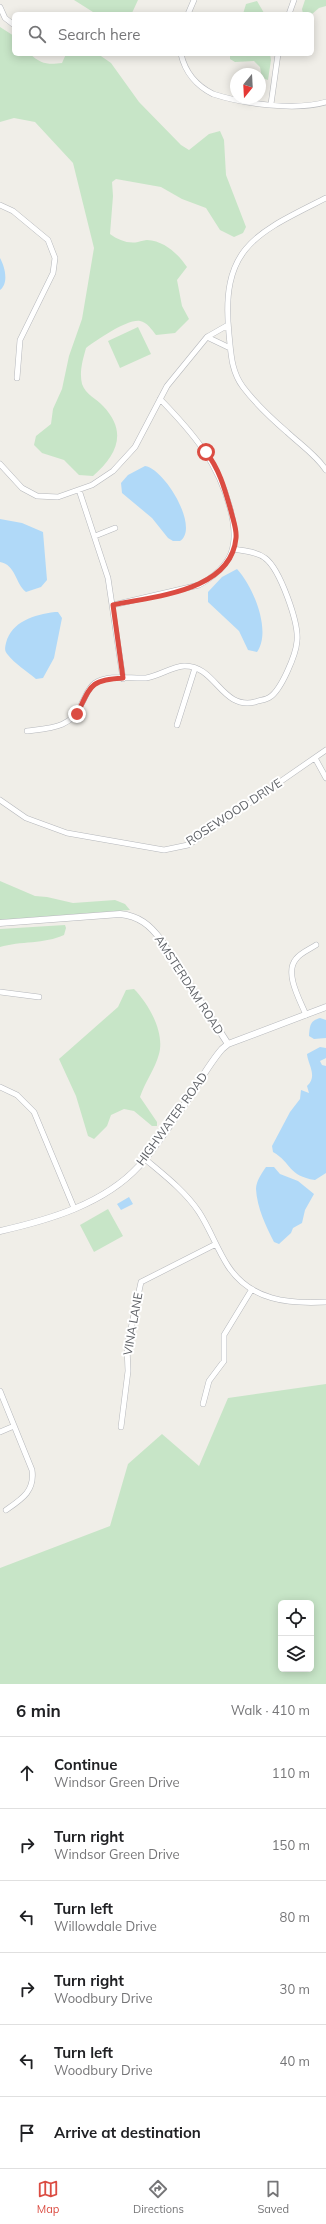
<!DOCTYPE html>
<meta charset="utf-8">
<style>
:root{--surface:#fff;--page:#f6f6f6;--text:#202124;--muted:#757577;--line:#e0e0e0;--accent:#db4c42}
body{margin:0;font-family:Mulish,sans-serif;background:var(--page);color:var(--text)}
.controls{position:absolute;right:12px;bottom:12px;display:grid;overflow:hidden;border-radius:6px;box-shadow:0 2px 10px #0003}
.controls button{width:36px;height:36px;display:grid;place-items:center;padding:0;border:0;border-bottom:1px solid var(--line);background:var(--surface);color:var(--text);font:20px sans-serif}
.compass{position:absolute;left:230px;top:68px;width:36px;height:36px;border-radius:50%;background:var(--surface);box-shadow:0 2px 10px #0003;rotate:198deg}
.stop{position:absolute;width:12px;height:12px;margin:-9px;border:3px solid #db4c42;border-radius:50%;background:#fff}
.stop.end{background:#db4c42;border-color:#fff;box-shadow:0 1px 4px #0008}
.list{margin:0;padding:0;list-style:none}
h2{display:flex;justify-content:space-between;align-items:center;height:52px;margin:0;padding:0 16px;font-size:17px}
h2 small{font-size:13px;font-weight:400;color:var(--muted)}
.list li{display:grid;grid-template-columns:26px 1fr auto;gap:12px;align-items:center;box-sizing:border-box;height:72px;padding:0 16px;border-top:1px solid var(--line)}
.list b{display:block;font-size:15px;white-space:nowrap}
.list p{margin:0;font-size:13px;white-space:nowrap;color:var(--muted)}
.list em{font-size:13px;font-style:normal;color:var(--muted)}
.icon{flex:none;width:22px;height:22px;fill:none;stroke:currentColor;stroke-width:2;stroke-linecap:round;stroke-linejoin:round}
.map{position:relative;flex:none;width:326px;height:1684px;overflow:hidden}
.search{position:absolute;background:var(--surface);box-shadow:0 2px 10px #0003;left:12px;right:12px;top:12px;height:44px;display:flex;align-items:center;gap:10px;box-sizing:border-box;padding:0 14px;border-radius:6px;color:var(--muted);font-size:15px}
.sheet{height:484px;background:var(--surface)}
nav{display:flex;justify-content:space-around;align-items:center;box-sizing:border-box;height:56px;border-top:1px solid var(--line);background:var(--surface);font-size:11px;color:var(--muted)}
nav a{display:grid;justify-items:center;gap:2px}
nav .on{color:var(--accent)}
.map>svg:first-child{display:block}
</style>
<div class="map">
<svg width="326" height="1684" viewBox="0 0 326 1684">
<rect width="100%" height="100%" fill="#f0eee8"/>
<path fill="#c7e5c7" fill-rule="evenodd" d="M 74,0 L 138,0 L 132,13 L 93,12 Z
M 305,0 L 326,0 L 326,6 L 319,8 L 312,14 L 303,14 L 302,9 Z
M 257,1 L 264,13 L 268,14 L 243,14 L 246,4 Z
M 0,27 L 14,36 L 14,54 L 30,54 C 41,64 48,65 62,63 L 66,54 L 98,54 L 111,63 L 139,102 L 181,145 L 189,150 L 209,134 L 220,131 L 224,140 L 226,175 L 246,227 L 243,233 L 234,237 L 220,230 L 206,208 L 182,199 L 161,187 L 116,179 L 112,182 L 113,196 L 110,234 C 118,240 128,244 138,242 C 141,241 145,240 147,240 C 165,241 178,254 187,267 L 177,280 L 182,306 L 189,319 L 175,333 L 156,335 C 152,330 147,322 140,321 C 127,319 97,340 86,348 C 83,359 79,372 82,384 C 86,395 96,398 103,406 C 128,432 117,455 93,476 L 79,475 L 64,460 L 42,453 L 34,445 L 36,436 L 51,424 L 53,409 L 62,389 L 69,356 L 82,319 L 94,248 L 73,163 L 35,122 L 14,118 L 0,122 Z
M 230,54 L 270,54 L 271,60 L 268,80 L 262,78 L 260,67 L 254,61 L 235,62 L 230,59 Z
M 138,327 L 151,354 L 120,368 L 108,341 Z
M 0,881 L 35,896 L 47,897 L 73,903 L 115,900 L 125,904 L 130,910 L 0,920 Z
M 65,925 L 66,928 L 64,935 C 45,944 20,941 0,947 L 0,929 Z
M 134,989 C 149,1004 165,1033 159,1054 C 155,1069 145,1082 140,1097 L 157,1122 L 157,1126 L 152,1126 L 134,1111 L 124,1109 L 111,1115 L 107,1126 L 94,1139 L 88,1136 L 76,1096 L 59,1059 L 118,1007 L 126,990 Z
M 108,1209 L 123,1236 L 94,1252 L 80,1225 Z
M 326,1384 L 326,1684 L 0,1684 L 0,1568 L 110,1526 L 128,1464 L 162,1434 L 199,1466 L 228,1398 ZM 281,1603 L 311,1603 L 311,1669 L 281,1669 Z"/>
<path fill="#b0d9f8" d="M 0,258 C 5,267 9,283 0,290 Z
M 145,466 C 165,469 200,528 180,541 L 173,541 L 168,538 L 152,518 L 122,493 L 121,483 L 128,475 Z
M 0,519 L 22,523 L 43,532 L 47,580 L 41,587 L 26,592 C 15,583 16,565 0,562 Z
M 237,569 C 253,586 272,631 257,652 L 248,650 L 239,631 L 208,602 L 208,592 L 222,577 Z
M 55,612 L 58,612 L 62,618 L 54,658 L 43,678 L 36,679 C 28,672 14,663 8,655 C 4,651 5,648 6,643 C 12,621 34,615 55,612 Z
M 320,1018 L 326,1020 L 326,1038 L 314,1039 L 309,1036 C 310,1025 310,1021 320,1018 Z
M 320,1047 L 326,1048 L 326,1058 L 320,1061 L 322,1065 L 326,1066 L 326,1173 L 315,1180 C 288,1176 292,1163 273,1152 L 272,1146 L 290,1112 L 300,1099 L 301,1090 L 309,1093 L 307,1086 C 318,1076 308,1065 307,1054 Z
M 266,1167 L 274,1167 L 280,1174 L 298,1181 L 314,1194 L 305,1210 L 302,1223 L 293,1228 L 291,1233 L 279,1244 L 274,1242 C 266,1226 257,1208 256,1189 C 256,1181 262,1173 266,1167 Z
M 129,1197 L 133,1204 L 121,1210 L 117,1204 Z"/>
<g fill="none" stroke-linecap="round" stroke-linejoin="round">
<g stroke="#b5b7bb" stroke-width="6">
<path id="minor" d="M 0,7 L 5,18 L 14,25
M 188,14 L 194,0
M 289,14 L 294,0
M 181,54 C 185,72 197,86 213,94 C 244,104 296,111 326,102
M 271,104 L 278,54
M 326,198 C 257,233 220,246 229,334 C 231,353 231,371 243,387 C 255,403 272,419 287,432 C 301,445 316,455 326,470
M 0,205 L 13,211 L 48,240 L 55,258 L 53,273 L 20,340 L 17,378
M 207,337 L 230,348
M 0,464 L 22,488 L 37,496 L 58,497 L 92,485 L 113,471 L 135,447 L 167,386 L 207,337 L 228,325
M 79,490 L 108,578 L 123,679
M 95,536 L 115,528
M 113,605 L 199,585 C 233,566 240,545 230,508 C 218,462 193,433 160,399
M 177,725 L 195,668
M 27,731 C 51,728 72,728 82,703 C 86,696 88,688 95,683 C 109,674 131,679 146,678 C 159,676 171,667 184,666 C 216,665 221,710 255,702 C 260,700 266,700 270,697 C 281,690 296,655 297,641 C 299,623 280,569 265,558 C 256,551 243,551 233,549
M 315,758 L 326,778
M 0,800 L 26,818 L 67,833 L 164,850 L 188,845 L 196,840 L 326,750
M 0,992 L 39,997
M 306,1015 C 300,1000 284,973 296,959 C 300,953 310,949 316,945
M 0,1087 L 17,1095 L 34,1112 L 74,1208
M 145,1159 C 164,1175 185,1191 199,1212 C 210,1229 217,1249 228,1266 C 251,1301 289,1304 326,1302
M 0,1391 L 32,1470 C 35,1491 22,1499 6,1510
M 203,1404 L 209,1381 L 224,1361 L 224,1335 L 252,1289
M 121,1427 L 128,1371 L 127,1347 L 141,1282 L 216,1244
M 0,1432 L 14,1426"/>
</g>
<g stroke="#b5b7bb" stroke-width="7">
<path id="tertiary" d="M 0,923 L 120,914 C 139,916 150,925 161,940 L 228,1044
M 0,1231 C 49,1220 104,1204 139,1166 C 157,1146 171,1124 186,1102 C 198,1085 208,1065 222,1049 L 228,1044 L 326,1007"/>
</g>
<use href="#minor" stroke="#fff" stroke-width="5"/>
<use href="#tertiary" stroke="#fff" stroke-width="6"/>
</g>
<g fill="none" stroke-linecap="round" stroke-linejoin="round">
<path stroke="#db4c42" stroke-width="5" d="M 77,714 C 91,686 89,680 123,678 L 113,605 C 153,596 231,592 236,538 C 237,529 233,520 231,511 C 225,490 220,470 206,452"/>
</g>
<g text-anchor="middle" stroke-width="4" stroke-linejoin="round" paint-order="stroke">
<g font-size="12" fill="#5f6267" stroke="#fff">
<text transform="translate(234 812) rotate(-33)" y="4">ROSEWOOD DRIVE</text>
<text transform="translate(189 985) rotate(57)" y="4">AMSTERDAM ROAD</text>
<text transform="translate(172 1119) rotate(-54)" y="4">HIGHWATER ROAD</text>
<text transform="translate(133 1324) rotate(-80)" y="4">VINA LANE</text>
</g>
</g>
</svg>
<div class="controls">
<button><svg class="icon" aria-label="locate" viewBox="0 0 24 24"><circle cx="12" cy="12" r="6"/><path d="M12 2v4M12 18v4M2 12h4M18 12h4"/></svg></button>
<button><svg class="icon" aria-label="layers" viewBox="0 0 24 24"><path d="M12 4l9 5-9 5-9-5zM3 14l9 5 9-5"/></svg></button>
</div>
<svg class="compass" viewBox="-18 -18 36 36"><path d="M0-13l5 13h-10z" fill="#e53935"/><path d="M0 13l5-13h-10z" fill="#757577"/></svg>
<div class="stop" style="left:206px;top:452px"></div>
<div class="stop end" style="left:77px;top:714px"></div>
<div class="search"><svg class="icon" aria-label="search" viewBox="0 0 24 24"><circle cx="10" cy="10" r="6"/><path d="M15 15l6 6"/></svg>Search here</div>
</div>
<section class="sheet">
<h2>6 min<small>Walk · 410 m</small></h2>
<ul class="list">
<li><svg class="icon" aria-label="ahead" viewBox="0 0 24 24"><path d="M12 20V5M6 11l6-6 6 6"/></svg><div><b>Continue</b><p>Windsor Green Drive</p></div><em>110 m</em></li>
<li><svg class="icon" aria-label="right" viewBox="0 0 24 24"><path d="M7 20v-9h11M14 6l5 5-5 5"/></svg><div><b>Turn right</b><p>Windsor Green Drive</p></div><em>150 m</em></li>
<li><svg class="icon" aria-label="left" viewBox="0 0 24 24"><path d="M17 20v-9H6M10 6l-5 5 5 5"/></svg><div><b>Turn left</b><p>Willowdale Drive</p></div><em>80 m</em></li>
<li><svg class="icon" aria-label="right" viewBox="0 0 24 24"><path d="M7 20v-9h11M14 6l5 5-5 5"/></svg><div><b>Turn right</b><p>Woodbury Drive</p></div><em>30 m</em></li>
<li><svg class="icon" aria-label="left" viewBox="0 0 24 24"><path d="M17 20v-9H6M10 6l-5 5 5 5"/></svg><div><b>Turn left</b><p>Woodbury Drive</p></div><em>40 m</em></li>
<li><svg class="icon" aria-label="arrive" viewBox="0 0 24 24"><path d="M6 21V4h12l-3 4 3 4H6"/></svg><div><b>Arrive at destination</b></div></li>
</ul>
</section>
<nav>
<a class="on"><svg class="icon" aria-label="map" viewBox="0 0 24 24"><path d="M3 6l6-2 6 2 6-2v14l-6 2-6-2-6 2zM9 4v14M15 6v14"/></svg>Map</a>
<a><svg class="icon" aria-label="directions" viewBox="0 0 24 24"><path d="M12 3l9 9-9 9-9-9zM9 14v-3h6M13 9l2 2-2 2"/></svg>Directions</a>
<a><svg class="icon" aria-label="saved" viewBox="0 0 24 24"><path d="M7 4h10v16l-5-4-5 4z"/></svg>Saved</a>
</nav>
